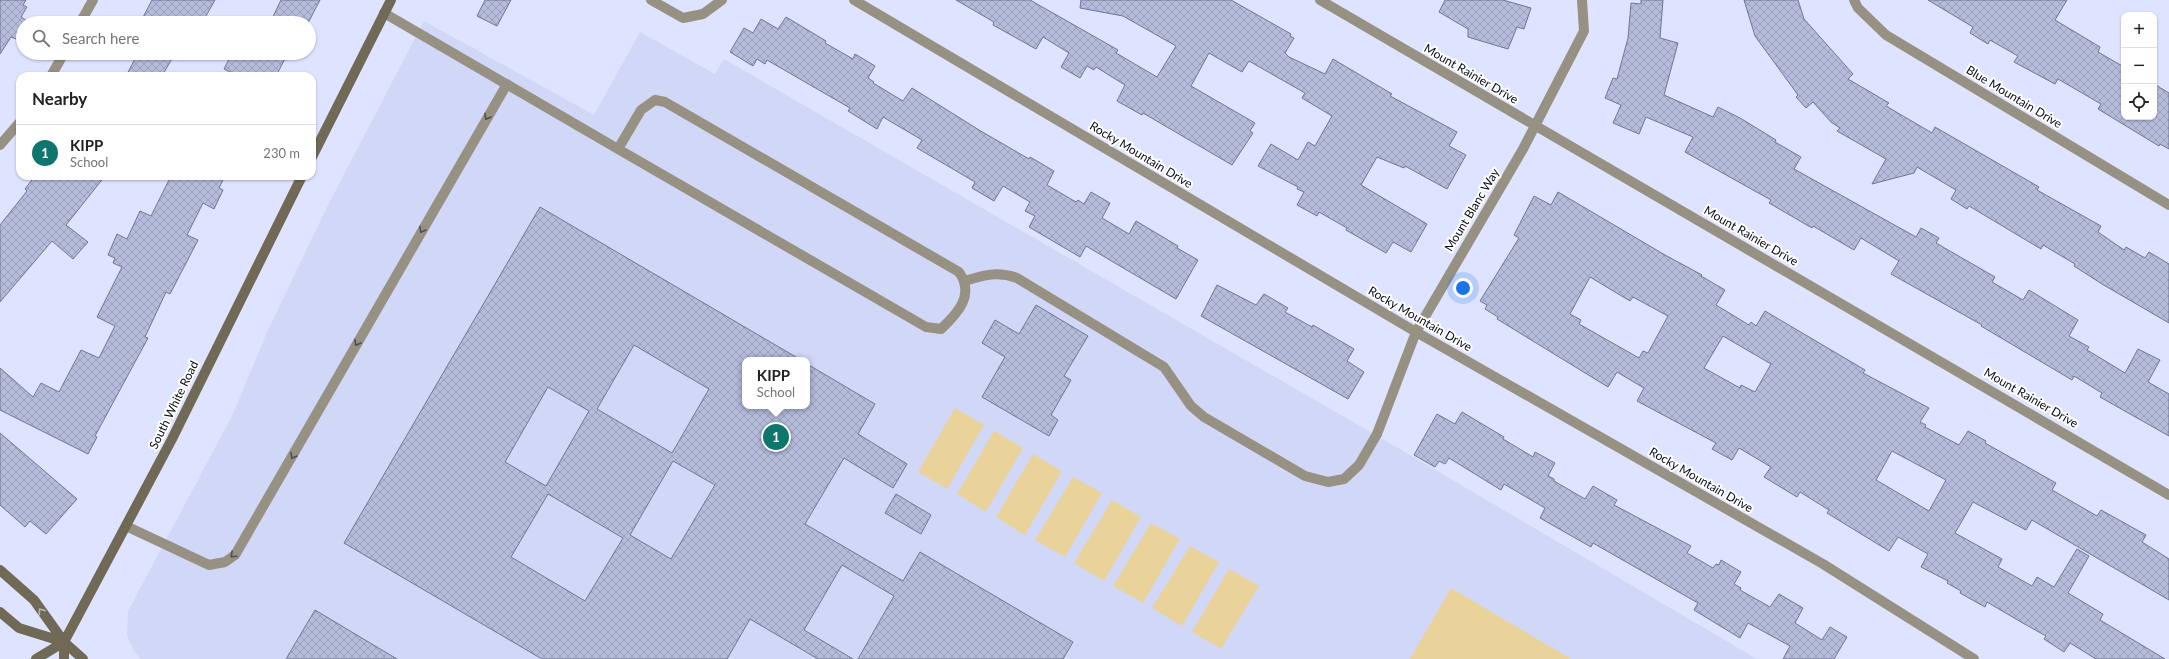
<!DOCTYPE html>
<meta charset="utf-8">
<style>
:root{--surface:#fff;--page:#f6f6f6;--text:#222;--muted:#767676;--line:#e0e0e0;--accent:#0f766e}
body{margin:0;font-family:Lato,sans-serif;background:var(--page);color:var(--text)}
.controls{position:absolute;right:12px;top:12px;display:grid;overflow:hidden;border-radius:8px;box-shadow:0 1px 3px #0004}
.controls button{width:36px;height:36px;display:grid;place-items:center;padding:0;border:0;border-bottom:1px solid var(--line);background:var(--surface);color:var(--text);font:20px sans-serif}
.you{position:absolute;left:1463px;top:288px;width:14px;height:14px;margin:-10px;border:3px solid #fff;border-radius:50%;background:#1a73e8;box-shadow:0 0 0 6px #1a73e833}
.badge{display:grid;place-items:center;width:26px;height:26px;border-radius:50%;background:var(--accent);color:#fff;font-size:13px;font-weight:700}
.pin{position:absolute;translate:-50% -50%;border:2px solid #fff;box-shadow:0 1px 4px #0006}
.popup{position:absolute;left:742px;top:357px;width:68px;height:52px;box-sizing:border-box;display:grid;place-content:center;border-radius:8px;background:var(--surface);filter:drop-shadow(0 1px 3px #0005);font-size:13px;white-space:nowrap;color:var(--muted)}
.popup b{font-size:15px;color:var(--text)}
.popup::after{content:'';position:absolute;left:50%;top:100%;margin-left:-8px;border:8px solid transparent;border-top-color:var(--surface)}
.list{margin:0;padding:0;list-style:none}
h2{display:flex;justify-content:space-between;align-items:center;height:52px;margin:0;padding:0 16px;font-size:17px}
h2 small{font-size:13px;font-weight:400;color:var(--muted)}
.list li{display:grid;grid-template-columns:26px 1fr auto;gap:12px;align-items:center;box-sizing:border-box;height:56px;padding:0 16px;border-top:1px solid var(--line)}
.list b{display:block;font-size:15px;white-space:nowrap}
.list p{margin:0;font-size:13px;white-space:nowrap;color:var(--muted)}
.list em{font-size:13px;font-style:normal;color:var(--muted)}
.icon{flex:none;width:22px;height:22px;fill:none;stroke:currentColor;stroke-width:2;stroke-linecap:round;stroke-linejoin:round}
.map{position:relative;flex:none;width:2169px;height:659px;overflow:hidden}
.search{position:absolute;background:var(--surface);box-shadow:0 1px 3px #0004;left:16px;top:16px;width:300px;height:44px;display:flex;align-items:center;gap:10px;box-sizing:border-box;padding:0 14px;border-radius:22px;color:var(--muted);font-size:15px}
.panel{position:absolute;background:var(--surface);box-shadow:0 1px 3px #0004;left:16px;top:72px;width:300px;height:108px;border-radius:12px}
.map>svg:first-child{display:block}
</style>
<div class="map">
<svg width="2169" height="659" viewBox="0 0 2169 659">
<defs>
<pattern id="building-cross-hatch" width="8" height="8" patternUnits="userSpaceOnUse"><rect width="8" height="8" fill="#b5bbdb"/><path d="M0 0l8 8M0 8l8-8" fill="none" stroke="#9a9fbb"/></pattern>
</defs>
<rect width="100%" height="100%" fill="#dee4ff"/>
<path fill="#d1d7f7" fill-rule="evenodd" d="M 424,21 L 594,115 L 640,32 L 715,74 L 724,59 L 1405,452 L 1757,659 L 141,659 L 133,650 L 127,635 L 128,611 L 232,416 L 268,330 L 327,207 ZM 745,360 L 807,360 L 807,406 L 745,406 Z"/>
<path fill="#e9d39a" d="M 955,408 L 984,425 L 947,489 L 918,472 Z
M 994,431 L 1023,448 L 986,512 L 957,494 Z
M 1033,454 L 1062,471 L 1025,535 L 996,517 Z
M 1073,477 L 1102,493 L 1065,557 L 1035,540 Z
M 1112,500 L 1141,517 L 1104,581 L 1074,563 Z
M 1151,523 L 1180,539 L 1143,603 L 1113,586 Z
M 1190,546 L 1219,562 L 1182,626 L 1152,608 Z
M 1229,569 L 1259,586 L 1221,649 L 1192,632 Z
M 1451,588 L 1571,659 L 1410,659 Z"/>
<path fill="url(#building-cross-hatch)" stroke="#6f7593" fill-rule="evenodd" d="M 0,0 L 26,0 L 23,5 L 27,7 L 21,17 L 27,21 L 23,23 L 23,28 L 16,39 L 11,37 L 0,54 Z
M 152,0 L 215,0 L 202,23 L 140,23 Z
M 281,0 L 320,0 L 308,23 L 270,23 Z
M 485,0 L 511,0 L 497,26 L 477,16 Z
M 956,0 L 1030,0 L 1118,50 L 1116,53 L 1157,77 L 1176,46 L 1123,16 L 1080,8 L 1081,0 L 1231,0 L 1291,34 L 1290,36 L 1294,38 L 1285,53 L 1289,57 L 1325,74 L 1333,59 L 1392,94 L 1390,96 L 1457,132 L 1449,146 L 1466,155 L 1447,189 L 1405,166 L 1404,168 L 1377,157 L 1361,185 L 1427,224 L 1411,252 L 1393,242 L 1386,253 L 1346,230 L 1347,228 L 1319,212 L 1317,216 L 1297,205 L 1304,192 L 1297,189 L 1298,187 L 1258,166 L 1271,144 L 1298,160 L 1308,142 L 1315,146 L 1332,116 L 1302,98 L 1305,93 L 1249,61 L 1242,72 L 1209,53 L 1191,86 L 1255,123 L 1250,131 L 1253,133 L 1232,165 L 1143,113 L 1142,115 L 1117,101 L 1125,85 L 1096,67 L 1094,70 L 1087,66 L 1080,78 L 1061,67 L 1069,53 L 1043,37 L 1036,49 L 993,25 L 994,22 Z
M 1445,0 L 1503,0 L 1531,8 L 1524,29 L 1517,27 L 1508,49 L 1468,37 L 1468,29 L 1439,12 Z
M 1641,0 L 1663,0 L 1660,38 L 1678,43 L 1664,95 L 1713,117 L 1718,107 L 1740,118 L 1776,140 L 1775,142 L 1801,157 L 1794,169 L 1916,237 L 1921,228 L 1939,238 L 1936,243 L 1995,277 L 1992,282 L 2023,300 L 2029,290 L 2078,320 L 2069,336 L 2089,347 L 2087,350 L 2125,373 L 2138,349 L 2160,360 L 2148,382 L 2169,394 L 2169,436 L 2100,397 L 2102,393 L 2074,376 L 2072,380 L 1981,326 L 1982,325 L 1891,274 L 1899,261 L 1861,238 L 1854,250 L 1813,226 L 1812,228 L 1769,203 L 1771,200 L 1685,152 L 1693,137 L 1646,117 L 1639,134 L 1613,123 L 1621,105 L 1605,98 L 1613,78 L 1617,79 L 1628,38 L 1631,3 L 1641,4 Z
M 1744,0 L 1798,0 L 1804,19 L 1853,74 L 1848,79 L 1889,103 L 1886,106 L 1932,133 L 1935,127 L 2020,176 L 2039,187 L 2037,190 L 2101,226 L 2098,232 L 2124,250 L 2126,247 L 2145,258 L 2149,252 L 2169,264 L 2169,323 L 2102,284 L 2074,266 L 2075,264 L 2043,245 L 2041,249 L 1969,206 L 1967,209 L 1951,199 L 1956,190 L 1917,167 L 1914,173 L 1872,184 L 1886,159 L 1837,131 L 1840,128 L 1831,122 L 1813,102 L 1806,108 L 1796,97 L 1798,95 L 1755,36 Z
M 1928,0 L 2067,0 L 2055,20 L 2100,47 L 2098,52 L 2124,67 L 2124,117 L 2154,117 L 2154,84 L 2169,93 L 2169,149 L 2160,144 L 2159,146 L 2098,109 L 2101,104 L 2058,79 L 2055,84 L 2014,62 L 2018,56 L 1990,40 L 1988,44 L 1970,33 L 1973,27 Z
M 786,17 L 826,41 L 825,43 L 853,59 L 855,54 L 875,66 L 868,78 L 874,82 L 873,83 L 903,101 L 912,88 L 979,130 L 1029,159 L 1030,157 L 1054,171 L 1047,185 L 1076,202 L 1078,200 L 1084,204 L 1091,192 L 1110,203 L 1102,218 L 1129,234 L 1136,221 L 1178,246 L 1177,248 L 1198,260 L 1176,299 L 1086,246 L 1080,257 L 1029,227 L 1035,216 L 1025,211 L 1030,202 L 1003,186 L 994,201 L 972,188 L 975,182 L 917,148 L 922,140 L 883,117 L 877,129 L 848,111 L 850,108 L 767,60 L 765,64 L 757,59 L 753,66 L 730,52 L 744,28 L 753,33 L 761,19 L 778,29 Z
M 138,53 L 187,53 L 183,60 L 174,55 L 162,76 L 126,76 Z
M 232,53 L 288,53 L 276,76 L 238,76 L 224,69 Z
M 35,176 L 105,176 L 66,225 L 88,242 L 73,259 L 52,241 L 0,302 L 0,225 L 27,191 L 25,189 Z
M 171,176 L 225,176 L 219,188 L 223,190 L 214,209 L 203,203 L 187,235 L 198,240 L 170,294 L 166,292 L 145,337 L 148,338 L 95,436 L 97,437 L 88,454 L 0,410 L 0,368 L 33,397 L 41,383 L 59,392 L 81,350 L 99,358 L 115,326 L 97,317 L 122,267 L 113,263 L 115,258 L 108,255 L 117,234 L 127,239 L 140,211 L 151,216 Z
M 1558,192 L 1665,255 L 1702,275 L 1701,276 L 1725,290 L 1716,305 L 1749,325 L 1751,322 L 1756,326 L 1765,311 L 1865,370 L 1863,373 L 1929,408 L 1920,422 L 1926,425 L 1925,427 L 1959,445 L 1968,431 L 1986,441 L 1985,443 L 2056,483 L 2052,490 L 2097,516 L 2101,510 L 2146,535 L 2142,542 L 2169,559 L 2169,600 L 2032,520 L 2026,530 L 1973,502 L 1955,533 L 2002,559 L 1998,567 L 2032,586 L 2037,577 L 2054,587 L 2077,549 L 2089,556 L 2068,593 L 2103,614 L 2100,620 L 2165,659 L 2096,659 L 2070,643 L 2064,652 L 2044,639 L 2046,636 L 2021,622 L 1987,602 L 1985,607 L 1960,593 L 1961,591 L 1947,583 L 1948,581 L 1921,567 L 1928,554 L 1898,537 L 1889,551 L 1827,513 L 1829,510 L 1800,492 L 1797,497 L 1764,477 L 1771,467 L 1739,448 L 1732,460 L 1712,449 L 1716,443 L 1637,401 L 1644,388 L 1617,372 L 1608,387 L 1497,319 L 1498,317 L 1485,309 L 1487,305 L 1480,301 L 1519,238 L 1514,235 L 1534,196 L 1551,205 ZM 1590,277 L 1630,301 L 1633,297 L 1668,316 L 1648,353 L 1643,351 L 1639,358 L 1579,324 L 1581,320 L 1570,314 ZM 1723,336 L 1771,364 L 1755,392 L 1741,385 L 1740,388 L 1704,368 ZM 1892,451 L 1946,480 L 1929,511 L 1876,480 Z
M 540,207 L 801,360 L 745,360 L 745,406 L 807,406 L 807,364 L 875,404 L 858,434 L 907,464 L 893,488 L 844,458 L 805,524 L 903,581 L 920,552 L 1073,642 L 1063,659 L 858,659 L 894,596 L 842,565 L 804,630 L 853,659 L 818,659 L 750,619 L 727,659 L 542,659 L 344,543 ZM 634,345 L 709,389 L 672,453 L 597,409 ZM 548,387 L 589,411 L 546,486 L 505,462 ZM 673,461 L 715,485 L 671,559 L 630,535 ZM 548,494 L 623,538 L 585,601 L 511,557 Z
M 1217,285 L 1256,305 L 1264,294 L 1288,308 L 1285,312 L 1312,327 L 1313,325 L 1354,349 L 1347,361 L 1364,372 L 1348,399 L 1201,316 Z
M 1036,305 L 1088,336 L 1064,376 L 1071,380 L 1051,415 L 1058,420 L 1049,436 L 982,397 L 1005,357 L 982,343 L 995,320 L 1019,334 Z
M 1462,412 L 1504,437 L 1503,439 L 1533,457 L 1535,452 L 1555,463 L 1548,476 L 1554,479 L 1554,481 L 1585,499 L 1593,486 L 1617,500 L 1614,505 L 1691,546 L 1687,553 L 1713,568 L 1716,564 L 1719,565 L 1721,560 L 1741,572 L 1734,584 L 1741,588 L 1740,590 L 1770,607 L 1779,594 L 1803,608 L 1795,623 L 1822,640 L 1830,627 L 1847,637 L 1834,659 L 1783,659 L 1790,646 L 1748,623 L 1740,638 L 1694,610 L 1698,603 L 1593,543 L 1591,547 L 1540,518 L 1545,508 L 1504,484 L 1501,490 L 1449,458 L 1445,464 L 1439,461 L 1435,467 L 1414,455 L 1437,414 L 1455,424 Z
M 0,433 L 77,499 L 46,534 L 30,521 L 25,527 L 0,505 Z
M 896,494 L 931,515 L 921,534 L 885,513 Z
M 315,610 L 397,659 L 286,659 Z"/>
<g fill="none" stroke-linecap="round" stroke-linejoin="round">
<path stroke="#969183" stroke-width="10" d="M 384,13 L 618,149
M 655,100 L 665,102 L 959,272 C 975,295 958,313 941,329 L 926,327 L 618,149 L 641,110 Z
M 965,281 C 984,275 997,271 1017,278 L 1164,367 L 1191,406 L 1204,417 L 1305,476 L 1328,482 L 1344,479 L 1359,465 L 1377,434
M 126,526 L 209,565 L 225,562 L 235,555 L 507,84"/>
<path stroke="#969183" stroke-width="10" d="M 651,0 L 683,18 L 703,14 L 722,0
M 854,0 L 1416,332 L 1823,564 L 1974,659
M 1320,0 L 2169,495
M 1854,0 L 1858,8 L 1886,35 L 2169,205
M 80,23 L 93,0
M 51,76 L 64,53
M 0,145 L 20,122
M 1377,434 L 1416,332 L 1523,149 L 1584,31 L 1582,0"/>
<path stroke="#706955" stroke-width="10" d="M 312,157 L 391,0
M 0,570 L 34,600 L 64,642 L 83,659
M 0,612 L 19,628 L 64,642
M 36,659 L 64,642
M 64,659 L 64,642 L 172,439 L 302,176"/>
</g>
<defs><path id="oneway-chevron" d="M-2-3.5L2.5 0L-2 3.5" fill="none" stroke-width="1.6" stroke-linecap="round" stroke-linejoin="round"/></defs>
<g stroke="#504e4c">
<use href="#oneway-chevron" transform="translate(487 117) rotate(120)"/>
<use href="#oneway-chevron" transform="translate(422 230) rotate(120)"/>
<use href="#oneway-chevron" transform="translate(357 343) rotate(120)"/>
<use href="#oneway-chevron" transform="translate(293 456) rotate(120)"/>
<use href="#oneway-chevron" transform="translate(233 555) rotate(137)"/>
</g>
<use stroke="#b8b4aa" href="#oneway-chevron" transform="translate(41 611) rotate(-125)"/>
<g text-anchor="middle" stroke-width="4" stroke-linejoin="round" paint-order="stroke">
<g font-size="12" fill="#090b16" stroke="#fff">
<text transform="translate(1471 74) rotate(30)" y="4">Mount Rainier Drive</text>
<text transform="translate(2014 97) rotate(31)" y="4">Blue Mountain Drive</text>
<text transform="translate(1141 155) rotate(31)" y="4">Rocky Mountain Drive</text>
<text transform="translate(1472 210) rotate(-59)" y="4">Mount Blanc Way</text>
<text transform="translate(1751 236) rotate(30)" y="4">Mount Rainier Drive</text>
<text transform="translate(1420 319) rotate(30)" y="4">Rocky Mountain Drive</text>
<text transform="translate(2031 398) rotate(30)" y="4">Mount Rainier Drive</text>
<text transform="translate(174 405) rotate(-64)" y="4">South White Road</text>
<text transform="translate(1701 480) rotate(30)" y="4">Rocky Mountain Drive</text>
</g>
</g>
</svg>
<div class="controls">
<button>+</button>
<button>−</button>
<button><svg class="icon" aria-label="locate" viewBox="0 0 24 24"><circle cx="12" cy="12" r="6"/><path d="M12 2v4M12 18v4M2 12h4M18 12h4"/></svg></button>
</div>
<div class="you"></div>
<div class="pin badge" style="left:776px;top:437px">1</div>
<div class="popup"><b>KIPP</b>School</div>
<div class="search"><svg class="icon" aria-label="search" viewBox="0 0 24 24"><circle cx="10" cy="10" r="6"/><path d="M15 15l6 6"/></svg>Search here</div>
<section class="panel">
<h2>Nearby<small></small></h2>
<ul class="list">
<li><span class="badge">1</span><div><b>KIPP</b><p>School</p></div><em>230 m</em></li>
</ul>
</section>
</div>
